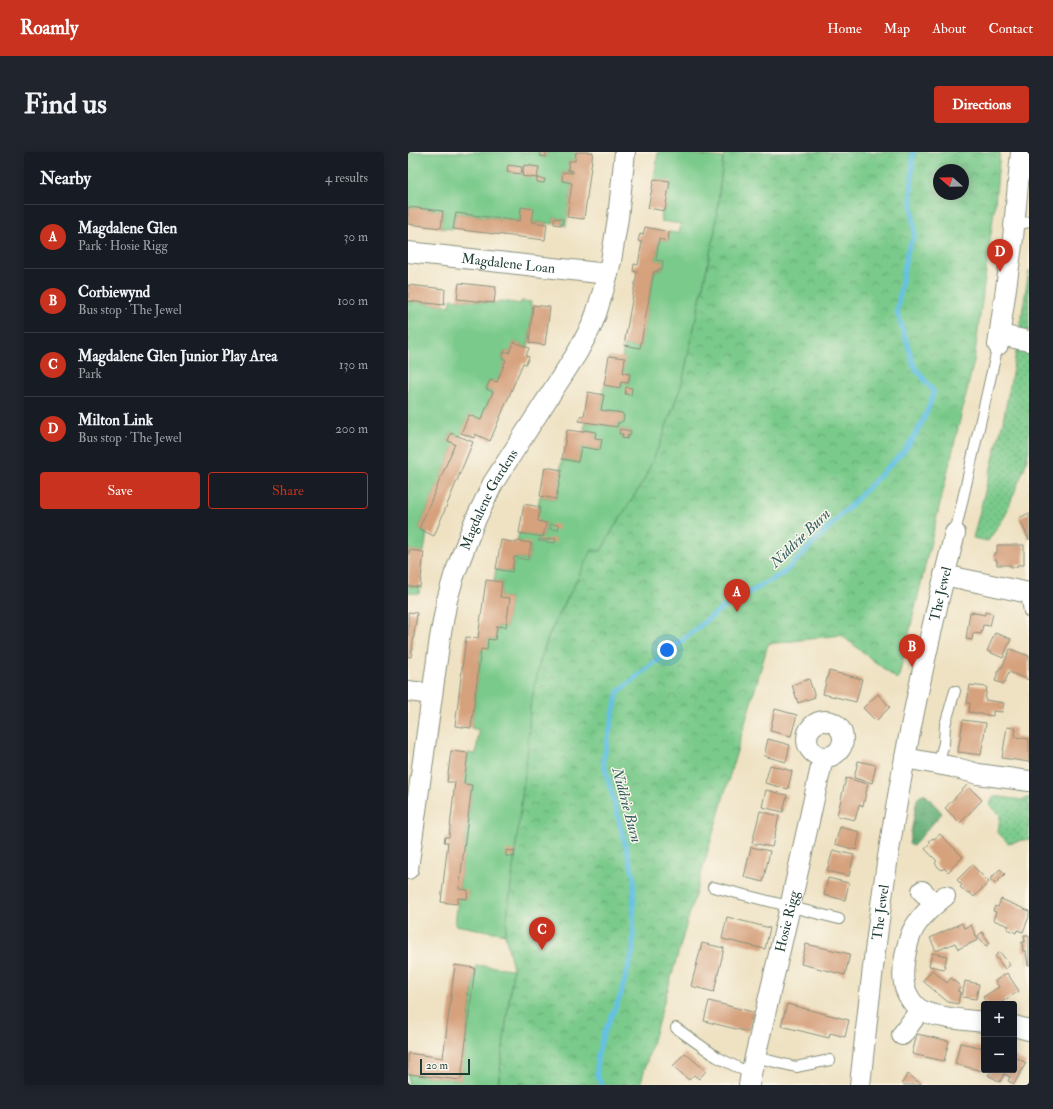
<!DOCTYPE html>
<meta charset="utf-8">
<style>
:root{--surface:#171b24;--page:#20242c;--text:#f1f3f6;--muted:#9ea1a6;--line:#363941;--accent:#c8321e}
body{margin:0;font-family:"IM FELL Double Pica",serif;background:var(--page);color:var(--text)}
.controls{position:absolute;right:12px;bottom:12px;display:grid;overflow:hidden;border-radius:4px;box-shadow:0 2px 10px #0003}
.controls button{width:36px;height:36px;display:grid;place-items:center;padding:0;border:0;border-bottom:1px solid var(--line);background:var(--surface);color:var(--text);font:20px sans-serif}
.compass{position:absolute;left:525px;top:12px;width:36px;height:36px;border-radius:50%;background:var(--surface);box-shadow:0 2px 10px #0003;rotate:290deg}
.scale{position:absolute;left:12px;bottom:10px;width:50px;box-sizing:border-box;padding-left:4px;border:2px solid #1f3d34;border-top:0;font-size:11px;line-height:14px;white-space:nowrap;color:#1f3d34;-webkit-text-stroke:3px #fbf7ec;paint-order:stroke}
.you{position:absolute;left:259px;top:498px;width:14px;height:14px;margin:-10px;border:3px solid #fff;border-radius:50%;background:#1a73e8;box-shadow:0 0 0 6px #1a73e833}
.badge{display:grid;place-items:center;width:26px;height:26px;border-radius:50%;background:var(--accent);color:#fff;font-size:13px;font-weight:700}
.pin{position:absolute;translate:-50% -33px;filter:drop-shadow(0 1px 2px #0008)}
.pin::after{content:'';position:absolute;top:21px;width:14px;height:12px;background:inherit;clip-path:polygon(0 0,100% 0,50% 100%)}
.list{margin:0;padding:0;list-style:none}
h2{display:flex;justify-content:space-between;align-items:center;height:52px;margin:0;padding:0 16px;font-size:17px}
h2 small{font-size:13px;font-weight:400;color:var(--muted)}
.list li{display:grid;grid-template-columns:26px 1fr auto;gap:12px;align-items:center;box-sizing:border-box;height:64px;padding:0 16px;border-top:1px solid var(--line)}
.list b{display:block;font-size:15px;white-space:nowrap}
.list p{margin:0;font-size:13px;white-space:nowrap;color:var(--muted)}
.list em{font-size:13px;font-style:normal;color:var(--muted)}
.actions{display:flex;gap:8px;padding:12px 16px}
.actions a{flex:1;padding:9px 0;border:1px solid var(--accent);border-radius:4px;text-align:center;font-size:14px;color:var(--accent)}
.actions .main{background:var(--accent);color:#fff}
.map{position:relative;flex:none;width:621px;height:933px;overflow:hidden;border-radius:4px}
header{display:flex;align-items:center;gap:24px;box-sizing:border-box;height:56px;padding:0 20px;background:var(--accent);color:#fff}
header strong{font-size:19px}
nav{display:flex;gap:22px;margin-inline-start:auto;font-size:14px}
.intro{display:flex;align-items:center;justify-content:space-between;box-sizing:border-box;height:96px;padding:0 24px}
h1{margin:0;font-size:28px}
.button{padding:10px 18px;border-radius:4px;background:var(--accent);color:#fff;font-size:14px;font-weight:700}
main{display:flex;gap:24px;padding:0 24px}
aside{flex:1;background:var(--surface);border-radius:4px;box-shadow:0 2px 10px #0003}
.map>svg:first-child{display:block}
</style>
<header>
<strong>Roamly</strong>
<nav><a>Home</a><a>Map</a><a>About</a><a>Contact</a></nav>
</header>
<div class="intro"><h1>Find us</h1><a class="button">Directions</a></div>
<main>
<aside>
<h2>Nearby<small>4 results</small></h2>
<ul class="list">
<li><span class="badge">A</span><div><b>Magdalene Glen</b><p>Park · Hosie Rigg</p></div><em>30 m</em></li>
<li><span class="badge">B</span><div><b>Corbiewynd</b><p>Bus stop · The Jewel</p></div><em>100 m</em></li>
<li><span class="badge">C</span><div><b>Magdalene Glen Junior Play Area</b><p>Park</p></div><em>130 m</em></li>
<li><span class="badge">D</span><div><b>Milton Link</b><p>Bus stop · The Jewel</p></div><em>200 m</em></li>
</ul>
<div class="actions"><a class="main">Save</a><a>Share</a></div>
</aside>
<div class="map">
<svg width="621" height="933" viewBox="0 0 621 933">
<defs>
<pattern id="grass-dots" width="8" height="8" patternUnits="userSpaceOnUse"><rect width="8" height="8" fill="#7aca8b"/><path d="M2 2h.1M6 6h.1" fill="none" stroke="#63a572" stroke-width="1.8" stroke-linecap="round"/></pattern>
<pattern id="forest-crowns" width="20" height="18" patternUnits="userSpaceOnUse"><rect width="20" height="18" fill="#63ae77"/><path d="M2 6a3 3 0 1 1 6 0M12 15a3 3 0 1 1 6 0" fill="none" stroke="#518f62"/></pattern>
<pattern id="park-crowns" width="20" height="18" patternUnits="userSpaceOnUse"><rect width="20" height="18" fill="#7aca8b"/><path d="M2 6a3 3 0 1 1 6 0M12 15a3 3 0 1 1 6 0" fill="none" stroke="#63a572"/></pattern>
</defs>
<rect width="100%" height="100%" fill="#fbf7ec"/>
<filter id="ink" filterUnits="userSpaceOnUse"><feTurbulence type="fractalNoise" baseFrequency=".025" numOctaves="2"/><feDisplacementMap in="SourceGraphic" scale="8" xChannelSelector="R" yChannelSelector="G"/><feConvolveMatrix kernelMatrix="1 2 1 2 8 2 1 2 1" color-interpolation-filters="sRGB"/></filter>
<filter id="wash" filterUnits="userSpaceOnUse"><feTurbulence type="fractalNoise" baseFrequency=".012" numOctaves="4" result="noise"/><feDisplacementMap in="SourceGraphic" scale="16" xChannelSelector="R" yChannelSelector="G"/><feGaussianBlur stdDeviation="0.9" result="paint"/><feColorMatrix in="noise" values="0 0 0 0 0 0 0 0 0 0 0 0 0 0 0 0 0 1.4 0 .05"/><feComposite in="paint" operator="in"/></filter>
<g filter="url(#wash)">
<rect width="100%" height="100%" fill="#efe2c3"/>
<path fill="url(#grass-dots)" stroke="#4c8460" d="M 621,118 L 621,179 L 614,178 L 612,175 Z
M 609,195 L 621,202 L 621,298 L 617,314 L 597,364 L 580,389 L 565,386 L 595,269 Z
M 585,644 L 615,648 L 621,645 L 621,687 L 600,691 L 590,681 L 592,663 L 582,653 Z"/>
<path fill="url(#forest-crowns)" stroke="#417656" d="M 516,641 L 534,661 L 505,694 L 501,692 L 509,647 Z"/>
<path fill="url(#park-crowns)" stroke="#4c8460" fill-rule="evenodd" d="M 316,0 L 592,0 L 587,51 L 566,209 L 490,528 L 433,483 L 360,492 L 232,933 L 90,933 L 105,817 L 97,782 L 120,595 L 122,554 L 132,509 L 142,481 L 184,398 L 193,399 L 202,382 L 236,328 L 253,289 L 274,231 L 307,78 ZM 531,18 L 555,18 L 555,42 L 531,42 Z"/>
<path fill="#7aca8b" stroke="#4c8460" fill-rule="evenodd" d="M 0,0 L 133,0 L 132,4 L 138,5 L 138,0 L 136,0 L 168,0 L 167,9 L 161,9 L 160,18 L 165,19 L 165,21 L 155,20 L 154,29 L 164,31 L 158,74 L 154,73 L 155,67 L 146,66 L 146,72 L 124,70 L 113,56 L 112,69 L 48,61 L 45,77 L 33,76 L 35,59 L 0,55 ZM 116,13 L 131,15 L 129,26 L 115,24 ZM 100,14 L 114,15 L 113,22 L 99,20 Z
M 250,0 L 269,0 L 315,6 L 307,78 L 274,231 L 253,289 L 236,328 L 202,382 L 193,399 L 184,398 L 142,480 L 132,509 L 122,554 L 120,595 L 97,782 L 47,773 L 50,746 L 59,747 L 60,739 L 51,737 L 64,633 L 56,632 L 60,601 L 68,602 L 71,578 L 63,576 L 73,497 L 80,487 L 87,488 L 89,474 L 98,475 L 102,446 L 92,445 L 94,430 L 86,429 L 88,417 L 104,420 L 106,405 L 120,408 L 123,392 L 109,389 L 111,381 L 135,385 L 138,371 L 129,369 L 132,355 L 130,354 L 132,344 L 148,347 L 153,318 L 152,318 L 154,307 L 170,310 L 173,295 L 192,298 L 194,288 L 187,286 L 188,280 L 176,278 L 177,270 L 209,275 L 210,271 L 212,271 L 215,269 L 216,264 L 214,261 L 193,258 L 196,243 L 194,243 L 196,233 L 212,236 L 213,230 L 220,231 L 222,222 L 215,221 L 217,207 L 214,206 L 216,193 L 232,196 L 246,119 L 250,120 L 250,117 L 254,118 L 255,109 L 248,108 L 251,87 L 260,89 L 261,80 L 271,81 L 273,72 L 253,69 L 254,58 L 257,59 L 261,29 L 246,27 ZM 212,277 L 223,279 L 222,283 L 220,283 L 219,287 L 214,286 L 215,282 L 211,281 Z
M 43,147 L 86,151 L 93,149 L 113,152 L 113,149 L 123,150 L 122,153 L 125,153 L 120,196 L 106,190 L 101,201 L 97,199 L 94,206 L 98,208 L 89,230 L 82,228 L 78,237 L 85,240 L 73,268 L 61,263 L 52,285 L 43,281 L 40,289 L 47,292 L 11,377 L 19,381 L 16,400 L 1,398 L 0,404 L 0,149 L 42,154 Z
M 0,434 L 12,435 L 11,442 L 0,440 Z
M 68,813 L 105,817 L 90,933 L 0,933 L 0,922 L 53,928 Z"/>
<g fill="none" stroke-linecap="round" stroke-linejoin="round">
<path stroke="#65c1e3" stroke-width="5" d="M 194,933 L 189,924 L 189,907 L 195,883 L 212,845 L 225,799 L 226,725 L 195,609 L 210,540 L 314,456 L 377,420 L 496,299 C 511,278 518,265 526,240 L 506,214 L 489,159 L 499,100 L 507,82 L 503,44 L 505,0"/>
</g>
<g id="blocks">
<path fill="#d6a17d" d="M 133,0 L 138,0 L 138,5 L 132,4 Z
M 168,0 L 185,0 L 176,67 L 159,65 L 164,31 L 154,29 L 155,20 L 165,21 L 165,19 L 160,18 L 161,9 L 167,9 Z
M 100,13 L 114,15 L 113,22 L 99,20 Z
M 116,13 L 131,15 L 129,26 L 114,24 Z
M 129,26 L 137,27 L 136,31 L 129,30 Z
M 246,27 L 262,29 L 257,59 L 240,56 Z
M 0,55 L 35,59 L 33,76 L 0,72 Z
M 113,55 L 126,57 L 124,70 L 139,72 L 137,88 L 45,77 L 48,61 L 112,69 Z
M 146,66 L 155,67 L 154,73 L 146,72 Z
M 237,75 L 261,80 L 260,89 L 251,87 L 248,108 L 255,109 L 254,118 L 250,117 L 250,120 L 246,119 L 232,196 L 216,193 L 229,120 L 225,119 L 226,112 L 230,113 L 234,90 L 230,89 L 232,82 L 235,83 Z
M 51,131 L 88,135 L 86,151 L 49,147 Z
M 0,133 L 37,137 L 36,153 L 0,149 Z
M 125,153 L 142,155 L 137,193 L 121,191 Z
M 106,190 L 121,196 L 118,204 L 121,205 L 118,212 L 115,211 L 82,289 L 67,282 L 66,286 L 53,281 L 61,263 L 73,268 L 85,240 L 78,237 L 82,228 L 89,230 L 98,208 L 94,206 L 97,199 L 101,201 Z
M 201,204 L 217,206 L 215,221 L 222,222 L 220,231 L 213,230 L 212,236 L 196,233 Z
M 218,235 L 224,236 L 223,243 L 217,242 Z
M 180,240 L 196,243 L 193,258 L 214,261 L 216,264 L 215,269 L 212,271 L 210,271 L 209,275 L 171,269 L 172,264 L 176,264 Z
M 212,277 L 223,279 L 222,284 L 220,283 L 219,287 L 214,286 L 215,282 L 211,282 Z
M 159,278 L 175,280 L 176,278 L 188,280 L 187,286 L 194,287 L 192,298 L 173,295 L 170,310 L 154,307 Z
M 43,281 L 65,290 L 26,384 L 11,377 L 47,292 L 40,289 Z
M 137,315 L 154,318 L 148,347 L 132,344 Z
M 116,352 L 132,355 L 130,369 L 138,371 L 135,385 L 111,381 Z
M 621,361 L 621,388 L 611,366 Z
M 143,372 L 151,373 L 150,378 L 142,377 Z
M 140,386 L 148,387 L 147,391 L 130,389 L 131,387 L 140,388 Z
M 93,388 L 109,391 L 109,389 L 123,391 L 120,408 L 106,405 L 104,420 L 88,417 Z
M 589,393 L 616,393 L 616,413 L 609,413 L 609,415 L 603,415 L 603,413 L 589,413 L 589,408 L 587,408 L 586,404 L 586,401 L 589,401 Z
M 1,398 L 16,400 L 12,435 L 0,434 Z
M 78,428 L 94,430 L 92,445 L 102,446 L 98,475 L 89,474 L 87,488 L 80,487 L 79,498 L 73,497 L 63,576 L 47,574 L 58,485 L 70,486 Z
M 0,460 L 9,461 L 3,505 L 0,505 Z
M 562,460 L 577,463 L 577,460 L 585,462 L 582,474 L 575,473 L 573,482 L 565,481 L 564,488 L 558,487 Z
M 587,481 L 603,487 L 595,506 L 579,499 Z
M 602,497 L 621,504 L 621,528 L 601,520 L 596,532 L 587,529 L 592,515 L 594,516 Z
M 421,519 L 454,527 L 448,550 L 415,542 Z
M 401,527 L 407,545 L 390,551 L 384,533 Z
M 562,533 L 579,535 L 577,548 L 596,551 L 594,560 L 585,559 L 585,564 L 561,560 L 562,551 L 559,551 Z
M 470,542 L 482,555 L 468,569 L 455,556 Z
M 367,557 L 389,563 L 383,584 L 362,579 Z
M 555,568 L 578,571 L 573,603 L 550,600 Z
M 599,575 L 608,576 L 607,585 L 621,587 L 621,610 L 594,606 Z
M 360,587 L 382,593 L 378,610 L 356,604 Z
M 43,599 L 60,601 L 56,632 L 64,633 L 51,737 L 60,738 L 59,747 L 50,746 L 49,752 L 33,750 L 40,690 L 36,690 L 37,685 L 41,685 L 47,630 L 39,630 Z
M 450,609 L 468,613 L 464,631 L 446,626 Z
M 362,613 L 384,619 L 380,637 L 357,631 Z
M 438,626 L 460,632 L 455,654 L 451,653 L 447,668 L 429,664 Z
M 559,633 L 574,648 L 552,671 L 537,656 Z
M 358,638 L 379,643 L 375,660 L 354,655 Z
M 352,659 L 371,664 L 364,695 L 344,691 Z
M 432,675 L 452,680 L 448,698 L 427,692 Z
M 532,682 L 555,705 L 540,720 L 536,716 L 534,718 L 530,715 L 527,711 L 529,709 L 517,697 L 523,691 L 521,689 L 525,686 L 526,687 Z
M 343,695 L 362,699 L 355,730 L 336,725 Z
M 98,698 L 107,699 L 106,705 L 98,704 Z
M 425,698 L 446,703 L 441,724 L 419,719 Z
M 564,713 L 581,730 L 566,745 L 561,740 L 559,741 L 552,735 L 554,733 L 549,728 Z
M 592,717 L 597,722 L 587,732 L 582,727 Z
M 420,726 L 441,731 L 437,748 L 416,743 Z
M 593,747 L 621,759 L 621,765 L 615,780 L 609,778 L 608,781 L 604,779 L 599,777 L 601,774 L 585,768 L 588,760 L 585,759 L 587,754 L 590,755 Z
M 319,765 L 362,776 L 357,797 L 314,787 Z
M 554,771 L 556,776 L 563,773 L 570,788 L 550,797 L 547,791 L 528,799 L 522,786 Z
M 574,780 L 582,791 L 578,794 L 570,784 Z
M 616,783 L 621,783 L 621,814 L 620,814 L 618,799 L 615,799 L 614,790 L 617,790 Z
M 294,791 L 316,796 L 306,840 L 283,834 Z
M 398,792 L 442,802 L 437,823 L 393,812 Z
M 592,800 L 602,813 L 597,817 L 587,804 Z
M 524,801 L 539,804 L 536,817 L 521,814 Z
M 47,813 L 67,816 L 53,928 L 0,922 L 0,901 L 35,906 Z
M 524,818 L 539,831 L 543,826 L 553,835 L 549,839 L 552,840 L 550,852 L 540,850 L 515,829 Z
M 599,821 L 611,839 L 591,852 L 579,852 L 575,845 L 591,835 L 587,829 Z
M 557,829 L 571,832 L 568,847 L 554,845 Z
M 301,849 L 345,860 L 340,880 L 296,869 Z
M 379,852 L 441,868 L 437,885 L 422,881 L 421,886 L 373,874 Z
M 509,882 L 541,889 L 536,909 L 504,902 Z
M 552,891 L 576,896 L 576,908 L 574,919 L 547,912 Z
M 277,901 L 298,919 L 291,927 L 286,923 L 281,928 L 265,914 Z
M 606,904 L 618,911 L 606,932 L 600,929 L 602,925 L 596,922 L 592,930 L 580,923 L 584,918 L 606,918 Z
M 500,922 L 513,932 L 512,933 L 496,933 L 494,931 Z"/>
</g>
</g>
<g filter="url(#ink)">
<use href="#blocks" fill-opacity="0" stroke="#87907c" stroke-width="1"/>
<g fill="none" stroke-linecap="round" stroke-linejoin="round">
<g stroke="#87907c" stroke-width="12">
<path id="lane" d="M 606,73 L 621,70
M 547,381 L 590,193
M 618,441 L 621,460
M 530,612 L 536,591 L 537,573 L 547,539
M 305,735 L 431,767
M 268,876 L 309,905 L 343,922
M 347,905 L 388,915 L 422,908"/>
</g>
<g stroke="#87907c" stroke-width="22">
<g id="street">
<path id="s1" d="M 0,100 L 200,122"/>
<path d="M 592,183 L 621,189"/>
<path d="M 590,193 L 605,86 L 613,0"/>
<path d="M 536,423 L 621,441"/>
<path d="M 0,539 L 24,542"/>
<circle cx="417" cy="587" r="18"/>
<path d="M 497,606 L 545,615 L 570,622 L 621,629"/>
<path id="s2" d="M 0,717 L 32,486 L 39,448 L 46,424 L 66,371 L 85,331 L 169,201 L 183,175 L 188,162 L 196,136 L 203,109 L 210,66 L 217,0"/>
<path d="M 514,739 L 527,752"/>
<path d="M 537,744 C 525,754 511,765 504,780 C 499,791 493,818 496,831 C 497,840 505,854 513,858 C 527,866 559,868 576,870"/>
<path d="M 606,874 L 621,878"/>
<path d="M 494,883 L 512,858"/>
<path id="s3" d="M 341,933 L 343,922 L 382,755 L 415,606"/>
<path id="s4" d="M 452,933 C 461,849 470,764 484,680 C 500,580 522,480 547,381"/>
</g>
</g>
<use href="#lane" stroke="#fff" stroke-width="10"/>
<use href="#street" stroke="#fff" stroke-width="20"/>
</g>
</g>
<g text-anchor="middle" stroke-width="3" stroke-linejoin="round" paint-order="stroke">
<g font-size="14" fill="#1f3d34" stroke="#fbf7ec">
<text dy="5" stroke="none"><textPath href="#s1" startOffset="101">Magdalene Loan</textPath></text>
<text dy="5" stroke="none"><textPath href="#s2" startOffset="381">Magdalene Gardens</textPath></text>
<text dy="5" stroke="none"><textPath href="#s4" startOffset="498">The Jewel</textPath></text>
<text dy="5" stroke="none"><textPath href="#s4" startOffset="174">The Jewel</textPath></text>
<text dy="5" stroke="none"><textPath href="#s3" startOffset="168">Hosie Rigg</textPath></text>
</g>
<g font-size="15" font-style="italic" fill="#305e60" stroke="#fbf7ec">
<text transform="translate(392 386) rotate(-44)" y="5">Niddrie Burn</text>
<text transform="translate(219 653) rotate(75)" y="5">Niddrie Burn</text>
</g>
</g>
</svg>
<div class="controls">
<button>+</button>
<button>−</button>
</div>
<svg class="compass" viewBox="-18 -18 36 36"><path d="M0-13l5 13h-10z" fill="#e53935"/><path d="M0 13l5-13h-10z" fill="#9ea1a6"/></svg>
<div class="scale">20 m</div>
<div class="you"></div>
<div class="pin badge" style="left:329px;top:460px">A</div>
<div class="pin badge" style="left:504px;top:515px">B</div>
<div class="pin badge" style="left:134px;top:798px">C</div>
<div class="pin badge" style="left:592px;top:120px">D</div>
</div>
</main>
